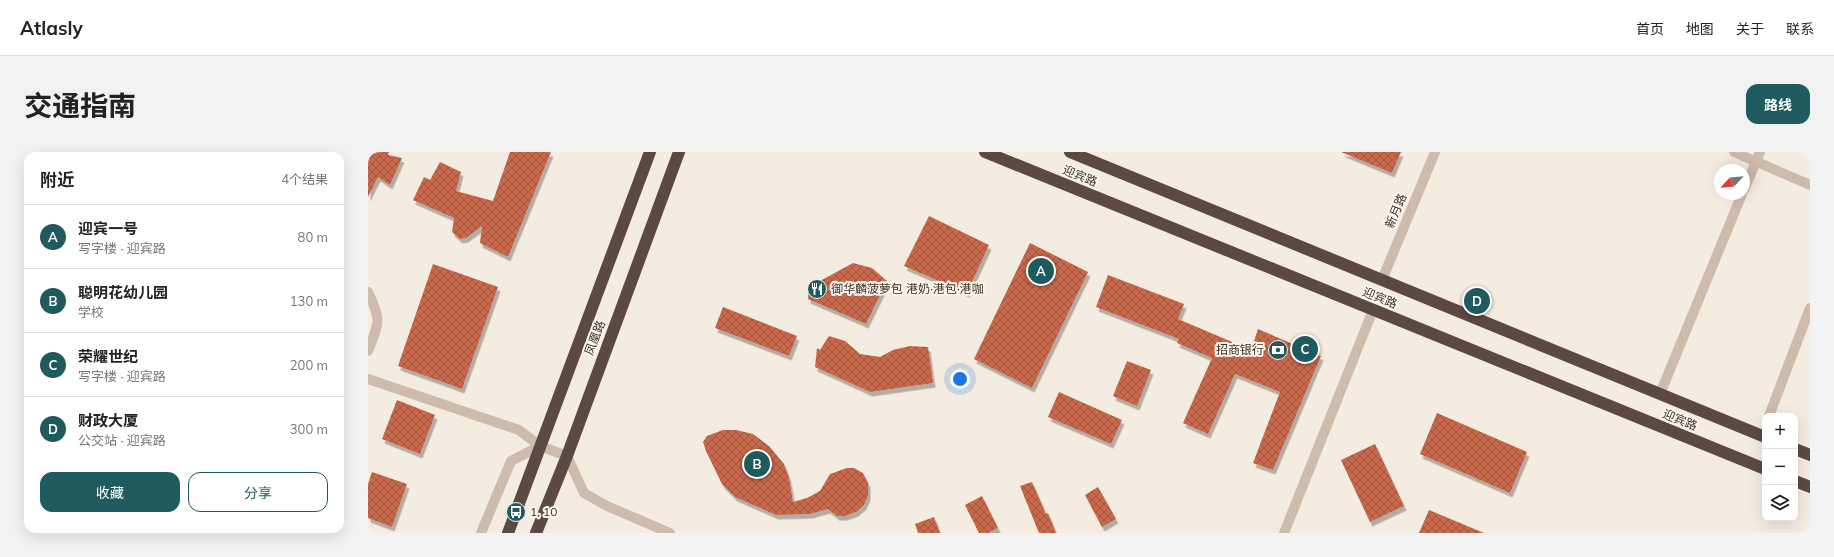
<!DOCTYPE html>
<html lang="zh">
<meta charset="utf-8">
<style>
:root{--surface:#fff;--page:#f2f2f2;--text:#222;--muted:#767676;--line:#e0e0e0;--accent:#1f5a5e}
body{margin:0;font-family:Mulish,"Noto Sans SC",sans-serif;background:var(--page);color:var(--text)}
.controls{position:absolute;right:12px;bottom:12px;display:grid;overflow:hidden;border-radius:8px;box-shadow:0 4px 16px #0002}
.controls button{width:36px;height:36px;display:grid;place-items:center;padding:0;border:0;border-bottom:1px solid var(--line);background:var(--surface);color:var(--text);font:20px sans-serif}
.compass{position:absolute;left:1346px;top:12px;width:36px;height:36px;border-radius:50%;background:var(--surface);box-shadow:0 4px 16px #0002;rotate:244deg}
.you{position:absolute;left:592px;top:227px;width:14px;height:14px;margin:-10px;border:3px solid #fff;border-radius:50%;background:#1a73e8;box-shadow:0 0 0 6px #1a73e833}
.badge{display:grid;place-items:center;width:26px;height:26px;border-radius:50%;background:var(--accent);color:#fff;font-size:13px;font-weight:700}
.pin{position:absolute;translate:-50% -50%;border:2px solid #fff;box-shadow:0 1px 4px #0006}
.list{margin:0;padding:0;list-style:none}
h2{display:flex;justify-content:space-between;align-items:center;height:52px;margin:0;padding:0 16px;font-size:17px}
h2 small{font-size:13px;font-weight:400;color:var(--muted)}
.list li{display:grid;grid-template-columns:26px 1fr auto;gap:12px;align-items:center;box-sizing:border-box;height:64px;padding:0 16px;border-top:1px solid var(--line)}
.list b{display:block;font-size:15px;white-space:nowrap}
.list p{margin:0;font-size:13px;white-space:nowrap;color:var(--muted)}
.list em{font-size:13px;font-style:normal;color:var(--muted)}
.actions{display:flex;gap:8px;padding:12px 16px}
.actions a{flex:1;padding:9px 0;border:1px solid var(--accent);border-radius:12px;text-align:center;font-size:14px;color:var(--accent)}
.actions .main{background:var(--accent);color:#fff}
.icon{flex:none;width:22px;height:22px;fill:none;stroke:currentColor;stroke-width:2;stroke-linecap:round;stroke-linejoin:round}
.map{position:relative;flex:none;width:1442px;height:381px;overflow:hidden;border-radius:12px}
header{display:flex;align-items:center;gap:24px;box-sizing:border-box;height:56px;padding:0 20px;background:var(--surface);border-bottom:1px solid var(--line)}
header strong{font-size:19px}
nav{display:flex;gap:22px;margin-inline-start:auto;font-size:14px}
.intro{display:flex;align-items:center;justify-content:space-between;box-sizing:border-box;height:96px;padding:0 24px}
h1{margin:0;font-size:28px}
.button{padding:10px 18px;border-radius:12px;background:var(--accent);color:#fff;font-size:14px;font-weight:700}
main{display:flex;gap:24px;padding:0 24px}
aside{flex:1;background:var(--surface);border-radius:12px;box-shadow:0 4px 16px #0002}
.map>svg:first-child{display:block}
</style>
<header>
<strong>Atlasly</strong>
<nav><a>首页</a><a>地图</a><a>关于</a><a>联系</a></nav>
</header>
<div class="intro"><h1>交通指南</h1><a class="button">路线</a></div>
<main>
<aside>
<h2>附近<small>4个结果</small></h2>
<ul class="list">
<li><span class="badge">A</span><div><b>迎宾一号</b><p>写字楼 · 迎宾路</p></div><em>80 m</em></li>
<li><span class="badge">B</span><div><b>聪明花幼儿园</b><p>学校</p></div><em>130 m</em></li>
<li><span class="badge">C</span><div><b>荣耀世纪</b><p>写字楼 · 迎宾路</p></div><em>200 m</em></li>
<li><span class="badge">D</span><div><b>财政大厦</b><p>公交站 · 迎宾路</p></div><em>300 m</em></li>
</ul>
<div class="actions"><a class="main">收藏</a><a>分享</a></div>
</aside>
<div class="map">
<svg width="1442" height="381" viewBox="0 0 1442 381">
<defs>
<pattern id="building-cross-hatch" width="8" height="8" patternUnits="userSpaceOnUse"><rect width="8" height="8" fill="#c8694b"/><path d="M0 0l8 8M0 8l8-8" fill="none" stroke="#a4573f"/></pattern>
<filter id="shadow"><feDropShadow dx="2.5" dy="4.5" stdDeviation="0" flood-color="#0004"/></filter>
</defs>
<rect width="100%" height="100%" fill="#f4ebe1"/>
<path fill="url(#building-cross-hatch)" filter="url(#shadow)" d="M 0,0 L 21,0 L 20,3 L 34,6 L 22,33 L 10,25 L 0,45 Z
M 142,0 L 183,0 L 140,105 L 112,91 L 114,74 L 98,86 L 92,87 L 84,80 L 86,66 L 45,48 L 56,25 L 62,28 L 72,10 L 93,20 L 88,39 L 125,49 Z
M 973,0 L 1033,0 L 1024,21 Z
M 561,64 L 621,93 L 599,141 L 536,114 Z
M 662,91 L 720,120 L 664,236 L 606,207 Z
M 485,111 L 504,116 L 519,129 L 498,172 L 440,147 L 441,135 Z
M 65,112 L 130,135 L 94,237 L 30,214 Z
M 740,123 L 816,152 L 810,167 L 883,198 L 890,177 L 953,204 L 905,318 L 885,311 L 912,240 L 867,222 L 840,282 L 815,271 L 844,206 L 809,191 L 811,187 L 728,155 Z
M 355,155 L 429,184 L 421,204 L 347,176 Z
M 461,184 L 477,189 L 492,202 L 512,205 L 525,198 L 542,194 L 560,195 L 565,231 L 502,240 L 447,215 L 449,196 L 452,198 Z
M 759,209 L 783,218 L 769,254 L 745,244 Z
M 691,240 L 754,268 L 743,292 L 680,265 Z
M 29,248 L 67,263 L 52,302 L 14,287 Z
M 1069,261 L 1159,300 L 1142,341 L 1052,302 Z
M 355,278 L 368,278 L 385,282 L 401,294 L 416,312 L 421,326 L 425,350 L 439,346 L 452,339 L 462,322 L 479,316 L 486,316 L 495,321 L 500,331 L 500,344 L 496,353 L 488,360 L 477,364 L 469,364 L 460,357 L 442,362 L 408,363 L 367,345 L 354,332 L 338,299 L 335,290 L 339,284 Z
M 1007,292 L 1036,354 L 1002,370 L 973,308 Z
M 4,320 L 39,332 L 24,375 L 0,366 L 0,332 Z
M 664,330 L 678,362 L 680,361 L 688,381 L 671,381 L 652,334 Z
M 730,335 L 748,367 L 734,375 L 717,343 Z
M 614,344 L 630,376 L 620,381 L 611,381 L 597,353 Z
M 1061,358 L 1116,381 L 1051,381 Z
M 566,365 L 572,381 L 550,381 L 547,372 Z"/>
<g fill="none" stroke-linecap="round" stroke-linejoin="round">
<path stroke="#cdbbac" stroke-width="10" d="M 1366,0 L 1442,33
M 1376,38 L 1392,0
M 1014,128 L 1067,0
M 0,140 C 14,169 11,171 0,199
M 0,227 L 151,278 L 172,294 L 199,304 L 216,341 L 239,354 L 302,381
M 1292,242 L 1374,42
M 1401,264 L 1442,156
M 113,381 L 143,309 L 172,294
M 916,381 L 1005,158"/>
<path stroke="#5c4a42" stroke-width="12" d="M 617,0 L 1397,317
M 702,0 L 1397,285
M 1427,297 L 1442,303
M 1427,329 L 1442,335
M 140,381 L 282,0
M 168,381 L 199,304 L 311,0"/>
</g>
<defs>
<g id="restaurant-disc" transform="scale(1)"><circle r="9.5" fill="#1f5a5e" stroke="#fbf5ee"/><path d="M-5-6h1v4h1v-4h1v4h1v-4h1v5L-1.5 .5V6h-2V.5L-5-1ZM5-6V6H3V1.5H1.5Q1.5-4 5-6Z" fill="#fff"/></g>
<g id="bank-disc" transform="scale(1)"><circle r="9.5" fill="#1f5a5e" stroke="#fbf5ee"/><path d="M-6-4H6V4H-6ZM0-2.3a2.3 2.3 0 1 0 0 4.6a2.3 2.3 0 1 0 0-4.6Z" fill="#fff"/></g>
<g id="bus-disc" transform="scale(1)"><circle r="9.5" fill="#1f5a5e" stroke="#fbf5ee"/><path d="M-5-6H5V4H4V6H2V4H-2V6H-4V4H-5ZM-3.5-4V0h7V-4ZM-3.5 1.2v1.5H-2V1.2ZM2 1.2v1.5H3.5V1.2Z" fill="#fff"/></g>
</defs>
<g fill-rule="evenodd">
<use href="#restaurant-disc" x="449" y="137"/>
<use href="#bank-disc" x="910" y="198"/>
<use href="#bus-disc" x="148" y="360"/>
</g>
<g text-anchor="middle" stroke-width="4" stroke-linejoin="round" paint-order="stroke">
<g font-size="12" fill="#3b302b" stroke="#fbf5ee">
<text transform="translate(712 24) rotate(22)" y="4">迎宾路</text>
<text transform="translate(1028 59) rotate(-67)" y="4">新月路</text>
<text transform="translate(1012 146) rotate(22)" y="4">迎宾路</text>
<text transform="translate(227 186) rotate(-69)" y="4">凤凰路</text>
<text transform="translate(1312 268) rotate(22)" y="4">迎宾路</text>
</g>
<g font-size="12" fill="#3b302b" stroke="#fbf5ee" text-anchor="start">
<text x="463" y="141">御华麟菠萝包 港奶·港包·港咖</text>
<text x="896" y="202" text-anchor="end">招商银行</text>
<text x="162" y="364">1, 10</text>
</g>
</g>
</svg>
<div class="controls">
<button>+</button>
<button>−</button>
<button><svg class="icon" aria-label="layers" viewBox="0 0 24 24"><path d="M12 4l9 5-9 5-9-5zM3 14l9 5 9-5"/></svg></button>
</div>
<svg class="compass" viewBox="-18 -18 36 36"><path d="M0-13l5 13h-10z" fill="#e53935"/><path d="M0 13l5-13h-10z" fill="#767676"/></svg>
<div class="you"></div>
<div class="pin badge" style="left:673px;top:119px">A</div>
<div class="pin badge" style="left:389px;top:312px">B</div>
<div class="pin badge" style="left:937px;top:197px">C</div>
<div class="pin badge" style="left:1109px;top:149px">D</div>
</div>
</main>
